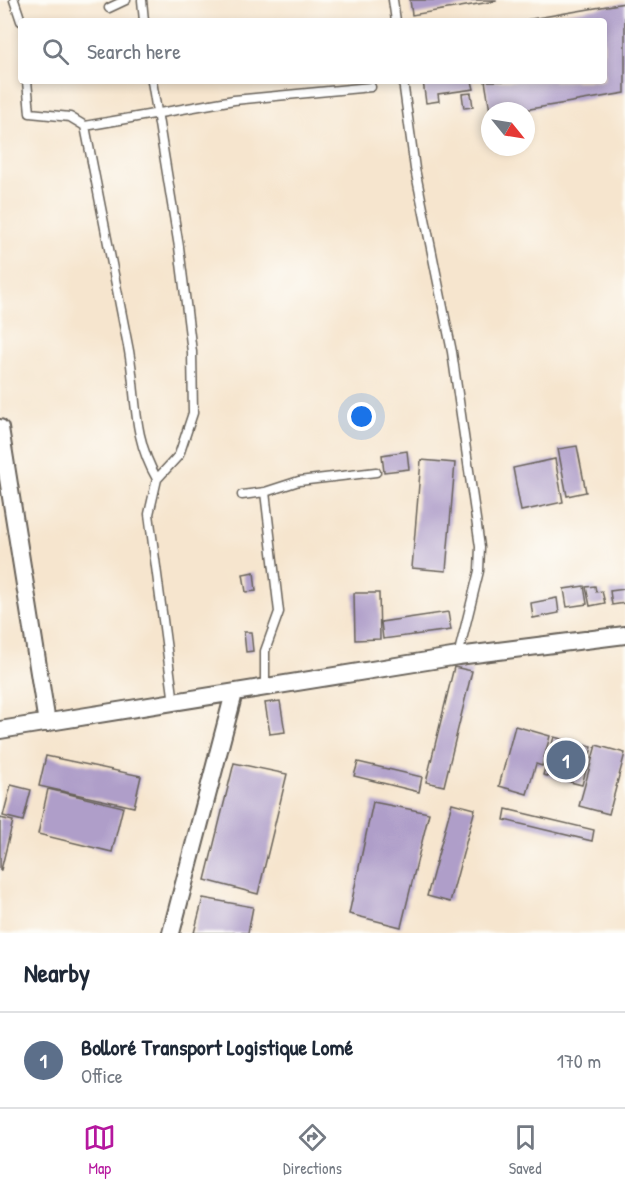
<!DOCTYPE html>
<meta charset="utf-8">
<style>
:root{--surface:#fff;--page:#f2f2f3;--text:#1f2937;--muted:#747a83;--line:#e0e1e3;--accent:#b5179e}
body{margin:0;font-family:"Patrick Hand",sans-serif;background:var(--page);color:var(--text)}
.compass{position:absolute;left:481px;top:102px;width:54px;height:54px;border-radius:50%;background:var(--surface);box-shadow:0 3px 9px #0003;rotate:120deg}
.you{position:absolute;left:362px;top:417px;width:21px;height:21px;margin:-15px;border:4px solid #fff;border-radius:50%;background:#1a73e8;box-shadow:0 0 0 9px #1a73e833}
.badge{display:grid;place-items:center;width:39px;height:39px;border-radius:50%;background:var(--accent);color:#fff;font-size:20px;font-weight:700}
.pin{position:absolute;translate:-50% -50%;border:3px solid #fff;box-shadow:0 2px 6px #0006}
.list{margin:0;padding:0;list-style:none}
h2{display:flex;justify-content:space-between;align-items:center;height:78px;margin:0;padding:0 24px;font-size:26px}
h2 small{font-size:20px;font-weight:400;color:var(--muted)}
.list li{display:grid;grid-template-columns:39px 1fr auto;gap:18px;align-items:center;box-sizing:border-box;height:96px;padding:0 24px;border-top:2px solid var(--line)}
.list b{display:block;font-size:22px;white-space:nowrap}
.list p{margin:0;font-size:20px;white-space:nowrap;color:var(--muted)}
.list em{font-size:20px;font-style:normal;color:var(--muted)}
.icon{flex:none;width:33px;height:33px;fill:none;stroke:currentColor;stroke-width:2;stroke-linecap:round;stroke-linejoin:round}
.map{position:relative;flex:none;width:625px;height:933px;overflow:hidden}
.search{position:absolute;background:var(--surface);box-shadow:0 3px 9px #0003;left:18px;right:18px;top:18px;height:66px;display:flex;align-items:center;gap:15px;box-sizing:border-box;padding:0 21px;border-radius:6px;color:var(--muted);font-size:22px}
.sheet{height:174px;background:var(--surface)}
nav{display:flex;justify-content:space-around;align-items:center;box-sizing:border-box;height:84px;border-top:2px solid var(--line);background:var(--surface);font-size:16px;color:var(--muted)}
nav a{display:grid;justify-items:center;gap:3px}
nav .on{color:var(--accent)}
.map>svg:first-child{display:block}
</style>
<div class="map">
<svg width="625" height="933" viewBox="0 0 625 933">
<rect width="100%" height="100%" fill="#fdfcf7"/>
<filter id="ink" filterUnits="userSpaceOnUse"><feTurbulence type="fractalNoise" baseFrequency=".0167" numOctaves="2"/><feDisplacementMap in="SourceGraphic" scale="12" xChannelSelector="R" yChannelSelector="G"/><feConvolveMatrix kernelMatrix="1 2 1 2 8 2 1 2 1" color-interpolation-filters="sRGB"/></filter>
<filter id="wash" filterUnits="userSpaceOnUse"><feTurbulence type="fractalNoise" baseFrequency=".008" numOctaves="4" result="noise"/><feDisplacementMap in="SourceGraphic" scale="24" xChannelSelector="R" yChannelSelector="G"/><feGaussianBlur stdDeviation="1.35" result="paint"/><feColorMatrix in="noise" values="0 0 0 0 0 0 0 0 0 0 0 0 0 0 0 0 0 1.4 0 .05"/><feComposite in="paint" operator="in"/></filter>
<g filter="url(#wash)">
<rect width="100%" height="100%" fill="#f6e5ce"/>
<g id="blocks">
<path fill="#af9ec9" d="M 410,0 L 496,0 L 496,1 L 412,15 Z
M 625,3 L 625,93 L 518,111 L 490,111 L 485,81 L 604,81 L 604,21 L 525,20 Z
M 423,81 L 472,81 L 474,89 L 438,94 L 439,101 L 426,103 Z
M 471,93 L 473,107 L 464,108 L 462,94 Z
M 577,446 L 586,492 L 567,496 L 558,449 Z
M 407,451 L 409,469 L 384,472 L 382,455 Z
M 555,459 L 563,502 L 521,511 L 513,468 Z
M 421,460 L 455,463 L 446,571 L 412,568 Z
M 254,572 L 256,591 L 246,592 L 243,574 Z
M 584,586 L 587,604 L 567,607 L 564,589 Z
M 595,586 L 596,592 L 602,591 L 605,603 L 590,606 L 586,587 Z
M 625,589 L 625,603 L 612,605 L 610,591 Z
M 354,593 L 379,593 L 380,639 L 355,640 Z
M 557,598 L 559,613 L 533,618 L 531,603 Z
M 448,612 L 451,630 L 383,639 L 381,622 Z
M 244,632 L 251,632 L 253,651 L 246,652 Z
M 454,667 L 472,671 L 444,786 L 426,782 Z
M 280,701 L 285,732 L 270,734 L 265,703 Z
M 515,726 L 550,736 L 542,766 L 536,764 L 527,794 L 499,786 Z
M 554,737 L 592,747 L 582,785 L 543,775 Z
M 596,745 L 625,753 L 609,814 L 579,806 Z
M 46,756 L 141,776 L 134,807 L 39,786 Z
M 358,762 L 422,777 L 419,792 L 354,776 Z
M 234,763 L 287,774 L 258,894 L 205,880 Z
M 11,785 L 31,790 L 23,821 L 3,816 Z
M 48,789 L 123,807 L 112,852 L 38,834 Z
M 373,802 L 429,813 L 401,927 L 349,914 Z
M 452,803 L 475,809 L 450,902 L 427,896 Z
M 506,809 L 594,830 L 592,841 L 504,820 Z
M 0,818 L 13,821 L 1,870 L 0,870 Z
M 203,898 L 253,907 L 248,933 L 194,933 Z"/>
</g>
</g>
<g filter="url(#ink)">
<use href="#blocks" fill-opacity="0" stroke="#68625a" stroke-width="1.5"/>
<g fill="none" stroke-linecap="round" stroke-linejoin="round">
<g stroke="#68625a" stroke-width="11">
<path id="service" d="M 14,0 L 21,21
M 142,0 L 144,21
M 393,0 L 396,21
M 109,8 L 126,0
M 27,81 L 30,113 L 70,117 L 85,126 L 234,100 L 371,87
M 403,81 L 415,169 L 452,352 L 480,547 L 479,571 L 458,656
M 85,126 C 100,201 115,276 129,351 C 137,398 132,436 157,479 L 179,455 L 193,413 L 192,352 L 179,247 L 152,81
M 157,479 L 149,514 L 174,703
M 265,492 L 279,612 L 265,651 L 265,688
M 242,495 L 265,492 L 299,481 L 376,472"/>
</g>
<g stroke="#68625a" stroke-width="20">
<path id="minor" d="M 0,428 L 47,723
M 0,730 L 458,656 L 625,635
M 171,933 L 234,693"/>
</g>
<use href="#service" stroke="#fff" stroke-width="8"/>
<use href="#minor" stroke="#fff" stroke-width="16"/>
</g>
</g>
</svg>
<svg class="compass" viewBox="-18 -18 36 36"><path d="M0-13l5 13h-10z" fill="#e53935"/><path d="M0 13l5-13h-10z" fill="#747a83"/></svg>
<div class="you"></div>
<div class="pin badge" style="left:566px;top:760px;background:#5c6f8a">1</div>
<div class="search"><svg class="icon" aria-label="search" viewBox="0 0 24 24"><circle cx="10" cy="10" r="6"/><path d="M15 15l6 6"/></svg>Search here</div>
</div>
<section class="sheet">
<h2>Nearby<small></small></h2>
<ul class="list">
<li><span class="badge" style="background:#5c6f8a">1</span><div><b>Bolloré Transport Logistique Lomé</b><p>Office</p></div><em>170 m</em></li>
</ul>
</section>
<nav>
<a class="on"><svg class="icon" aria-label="map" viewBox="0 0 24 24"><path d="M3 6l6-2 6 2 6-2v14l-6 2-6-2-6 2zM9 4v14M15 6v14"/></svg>Map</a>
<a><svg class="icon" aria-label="directions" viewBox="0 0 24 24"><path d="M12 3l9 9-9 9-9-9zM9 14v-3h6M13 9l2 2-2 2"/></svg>Directions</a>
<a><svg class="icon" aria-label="saved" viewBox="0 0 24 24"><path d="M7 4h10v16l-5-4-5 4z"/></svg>Saved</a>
</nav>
